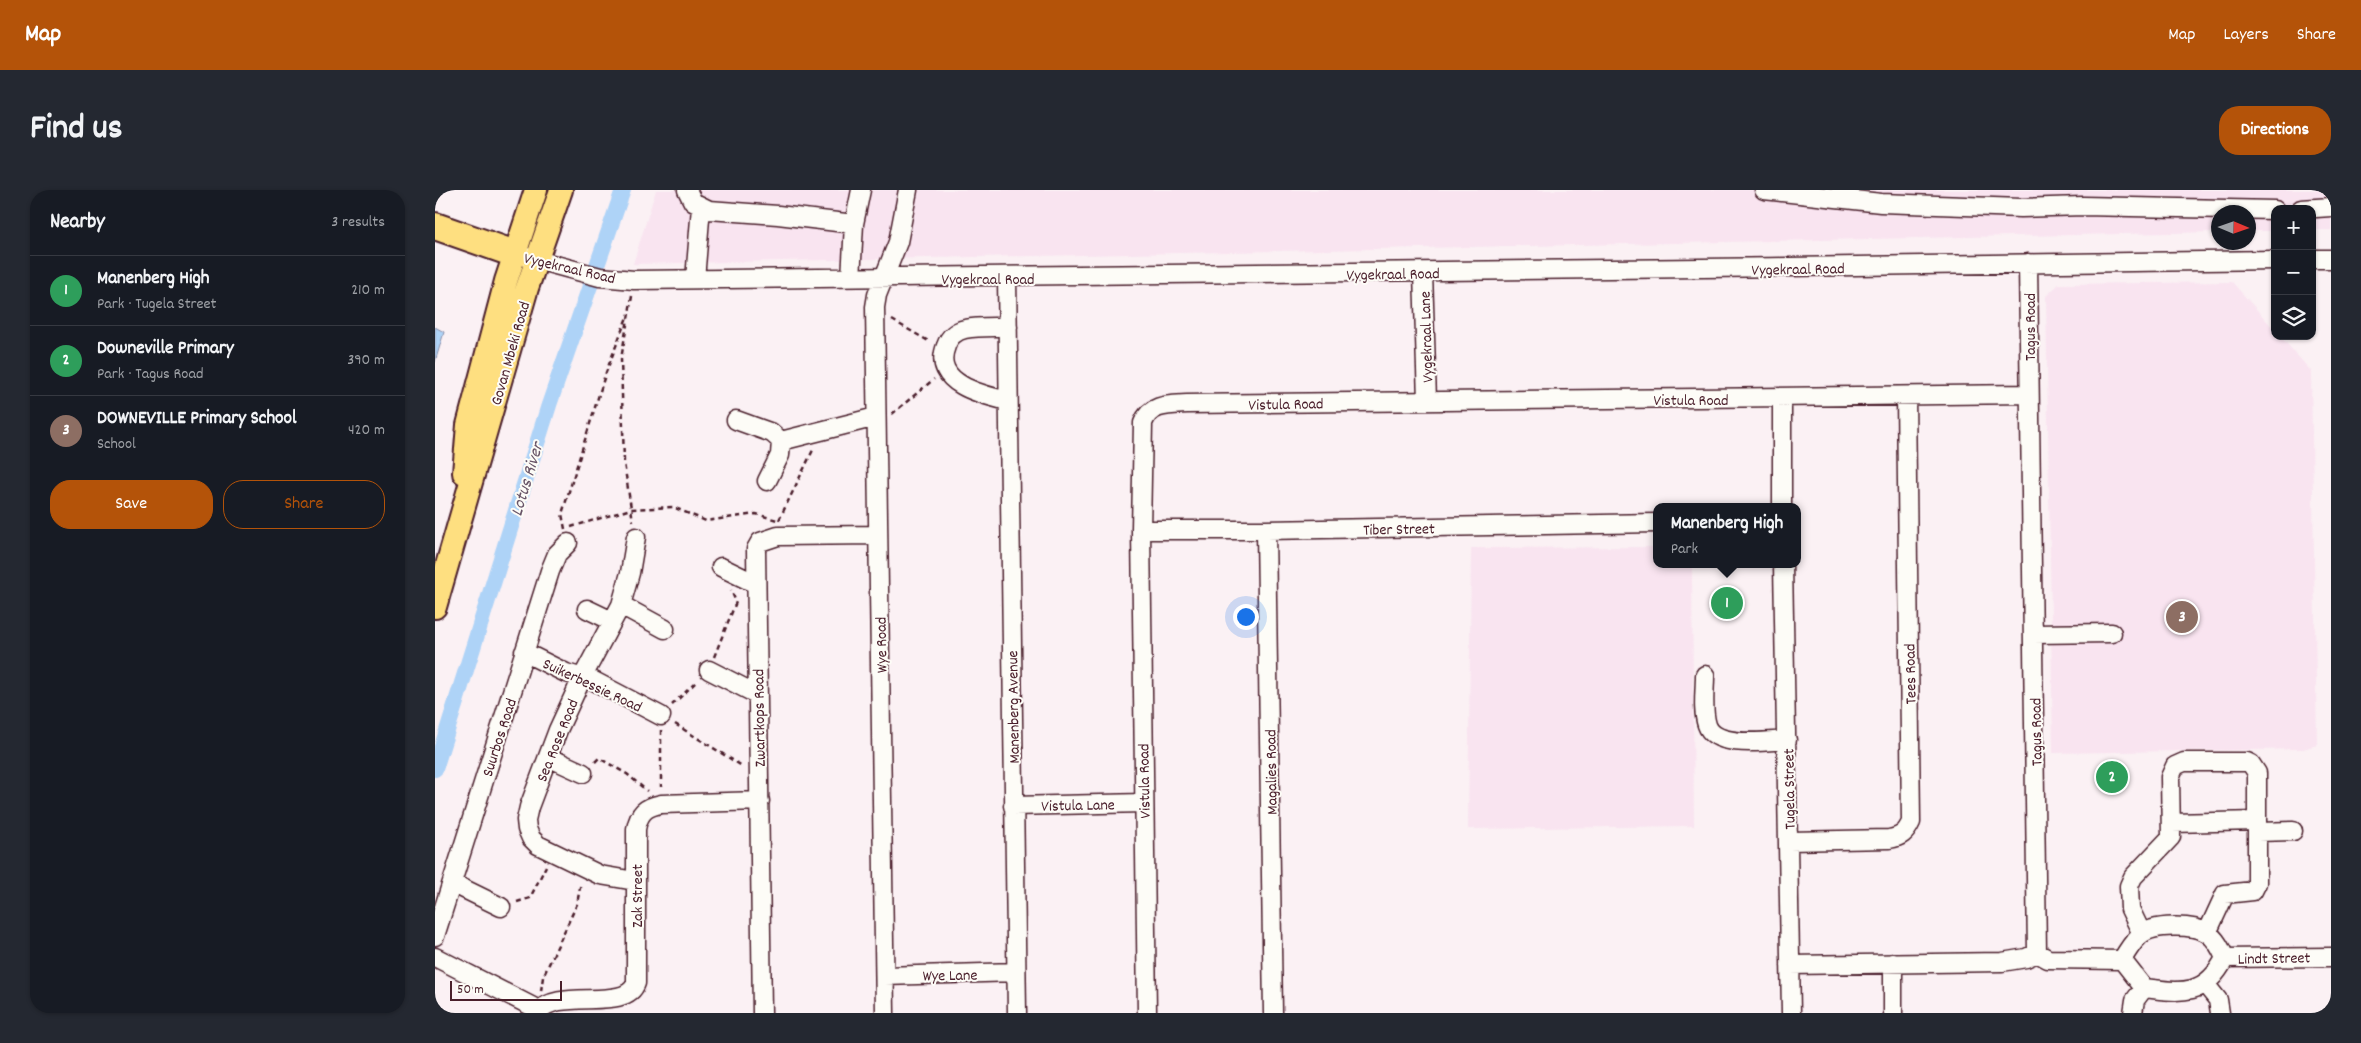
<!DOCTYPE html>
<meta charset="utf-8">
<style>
:root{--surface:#171b24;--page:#242831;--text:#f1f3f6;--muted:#9ea1a6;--line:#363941;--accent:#b45309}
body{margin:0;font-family:Dekko,sans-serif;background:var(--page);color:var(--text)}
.controls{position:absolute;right:15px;top:15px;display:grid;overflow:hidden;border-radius:10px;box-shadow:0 1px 4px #0004}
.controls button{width:45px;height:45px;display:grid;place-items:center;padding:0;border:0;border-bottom:1px solid var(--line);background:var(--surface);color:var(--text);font:25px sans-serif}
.compass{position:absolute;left:1776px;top:15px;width:45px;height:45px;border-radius:50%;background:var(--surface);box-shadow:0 1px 4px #0004;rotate:92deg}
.scale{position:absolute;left:15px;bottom:12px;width:112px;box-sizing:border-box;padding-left:5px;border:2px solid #4a1f2b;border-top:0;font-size:14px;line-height:18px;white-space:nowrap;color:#4a1f2b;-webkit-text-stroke:4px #fdfcf7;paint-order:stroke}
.you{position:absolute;left:810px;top:426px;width:18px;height:18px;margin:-12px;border:4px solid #fff;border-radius:50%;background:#1a73e8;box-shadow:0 0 0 8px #1a73e833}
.badge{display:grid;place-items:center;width:32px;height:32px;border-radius:50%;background:var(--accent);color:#fff;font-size:16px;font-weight:700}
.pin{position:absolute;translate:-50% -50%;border:2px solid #fff;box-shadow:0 1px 5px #0006}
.popup{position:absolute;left:1218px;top:313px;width:148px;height:65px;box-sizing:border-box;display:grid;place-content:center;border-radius:10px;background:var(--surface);filter:drop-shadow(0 1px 4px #0005);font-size:16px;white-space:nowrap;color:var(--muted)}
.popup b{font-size:19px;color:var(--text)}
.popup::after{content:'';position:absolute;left:50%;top:100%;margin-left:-10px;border:10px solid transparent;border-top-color:var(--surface)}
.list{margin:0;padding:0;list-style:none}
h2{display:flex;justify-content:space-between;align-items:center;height:65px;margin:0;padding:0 20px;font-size:21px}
h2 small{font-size:16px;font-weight:400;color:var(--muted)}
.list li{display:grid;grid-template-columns:32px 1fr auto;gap:15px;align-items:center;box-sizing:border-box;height:70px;padding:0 20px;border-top:1px solid var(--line)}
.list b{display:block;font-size:19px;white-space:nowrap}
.list p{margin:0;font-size:16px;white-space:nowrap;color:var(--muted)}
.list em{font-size:16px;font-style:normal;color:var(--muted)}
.actions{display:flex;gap:10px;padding:15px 20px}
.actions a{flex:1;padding:11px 0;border:1px solid var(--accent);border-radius:20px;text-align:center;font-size:18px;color:var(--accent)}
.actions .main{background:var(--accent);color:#fff}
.icon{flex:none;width:28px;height:28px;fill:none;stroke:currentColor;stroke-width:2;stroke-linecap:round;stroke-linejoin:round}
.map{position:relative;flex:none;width:1896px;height:823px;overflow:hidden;border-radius:20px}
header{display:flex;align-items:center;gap:30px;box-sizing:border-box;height:70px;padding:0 25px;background:var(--accent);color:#fff}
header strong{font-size:24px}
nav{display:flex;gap:28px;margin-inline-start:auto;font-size:18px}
.intro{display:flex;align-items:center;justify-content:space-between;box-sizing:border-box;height:120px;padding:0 30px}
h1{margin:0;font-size:35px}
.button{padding:12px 22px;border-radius:20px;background:var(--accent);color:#fff;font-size:18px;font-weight:700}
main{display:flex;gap:30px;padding:0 30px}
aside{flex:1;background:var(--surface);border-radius:20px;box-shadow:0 1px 4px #0004}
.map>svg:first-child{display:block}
</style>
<header>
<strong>Map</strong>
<nav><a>Map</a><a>Layers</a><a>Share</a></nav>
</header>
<div class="intro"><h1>Find us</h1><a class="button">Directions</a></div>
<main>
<aside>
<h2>Nearby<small>3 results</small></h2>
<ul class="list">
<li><span class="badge" style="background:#2e9e5b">1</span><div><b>Manenberg High</b><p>Park · Tugela Street</p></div><em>210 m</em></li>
<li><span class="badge" style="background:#2e9e5b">2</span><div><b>Downeville Primary</b><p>Park · Tagus Road</p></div><em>390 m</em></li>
<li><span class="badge" style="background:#8d6e63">3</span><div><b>DOWNEVILLE Primary School</b><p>School</p></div><em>420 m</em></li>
</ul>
<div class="actions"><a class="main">Save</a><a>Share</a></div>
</aside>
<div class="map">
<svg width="1896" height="823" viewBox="0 0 1896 823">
<rect width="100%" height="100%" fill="#fbf1f4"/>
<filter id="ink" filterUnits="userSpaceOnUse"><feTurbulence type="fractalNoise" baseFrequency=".02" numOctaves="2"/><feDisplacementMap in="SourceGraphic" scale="10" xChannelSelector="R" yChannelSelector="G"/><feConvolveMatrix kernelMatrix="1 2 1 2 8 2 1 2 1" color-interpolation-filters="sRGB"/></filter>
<g filter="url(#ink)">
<path fill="#f9e4f0" d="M 221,0 L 1896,0 L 1896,40 L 1877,40 L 1877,19 L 1840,19 L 1840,41 L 1814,41 L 1814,22 L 1784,22 L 1783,42 L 198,74 Z
M 1797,92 L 1840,140 L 1840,146 L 1845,146 L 1876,181 L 1882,555 L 1868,559 L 1618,563 L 1611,106 L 1624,94 Z
M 1222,357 L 1222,374 L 1257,374 L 1259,636 L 1033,639 L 1036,358 Z"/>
<path fill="#aed3f7" stroke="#868ba5" d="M 0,137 L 9,142 L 0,172 Z"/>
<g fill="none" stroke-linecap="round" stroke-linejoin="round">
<path stroke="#aed3f7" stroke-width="16" d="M 0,579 L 114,215 L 188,0"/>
<g stroke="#4a1f2b" stroke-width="21">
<path id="minor" d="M 252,0 L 258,12 L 274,20 L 343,25 L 419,34 L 416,88
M 1329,0 L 1446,13 L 1586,18 L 1648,16 L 1840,20
M 1866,19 L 1896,17
M 419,34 L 426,0
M 91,67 L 165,87 L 199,90 C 746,88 1293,77 1840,70
M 1877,69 L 1896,69
M 1593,73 L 1602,763
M 988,82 L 992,211
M 572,88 L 582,823
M 260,89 L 266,17
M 573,137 C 559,137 544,136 530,139 C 521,141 514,147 511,156 C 496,193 547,205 573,211
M 1347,208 L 1347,317
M 301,230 L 337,243 L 346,251 L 345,265 L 332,291
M 346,251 L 441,227
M 706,340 L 831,340 L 1222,333
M 831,340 L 838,823
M 1348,374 L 1356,823
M 286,377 L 321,394
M 186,415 L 230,439
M 152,419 L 177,431
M 1598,444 L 1677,443
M 89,462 L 131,483 L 159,491 L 226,526
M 274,480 L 323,505
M 1270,485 C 1270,501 1267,520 1272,535 C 1280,559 1332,551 1352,550
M 113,567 L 148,583
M 578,616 L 709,613
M 1737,633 L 1822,631
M 1822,642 L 1858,641
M 1354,651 L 1454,649 C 1466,647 1471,643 1476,632 L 1471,206
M 200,691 L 165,685 L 103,655 L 96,648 L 92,639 L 91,630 L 94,617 L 123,540 L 147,488 L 186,415 L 195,383 L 201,347
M 17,693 L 66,717
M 1707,744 L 1695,719 L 1694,696 L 1698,687 L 1736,647 L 1735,587 L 1740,576 L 1749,572 L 1812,572 L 1816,574 L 1822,583 L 1822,693 L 1818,701 L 1790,704 L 1772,743
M 0,746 L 115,381 L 122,364 L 133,353
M 1602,763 L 1613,769 L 1687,770
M 0,767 L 104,820
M 1790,768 L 1896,767
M 1687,770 L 1709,798 C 1748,803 1771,806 1790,768
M 1687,770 C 1692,761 1698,752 1705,745 C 1718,734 1758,734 1772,743 C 1781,748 1786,759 1790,768
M 1458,773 L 1458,823
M 1355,775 L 1567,772 L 1591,768 L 1602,763
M 450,786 L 581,782
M 1771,795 L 1783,810 L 1785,823
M 102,823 C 122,796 191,823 201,793 L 201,639 C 204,623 210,617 226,614 L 325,611
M 327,823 L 321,359 L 325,352 L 343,346 L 443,345
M 450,823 L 440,117 L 442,105 L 463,52 L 473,0
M 712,823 L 706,340 L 708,233 C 715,214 733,215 752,214 L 1593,204
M 1698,823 L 1700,810 L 1709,798"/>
</g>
<g stroke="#4a1f2b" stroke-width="26">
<path id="major" d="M 29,283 L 33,235 L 71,91 L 101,0
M 0,417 L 92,98 L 126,0"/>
</g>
<g stroke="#4a1f2b" stroke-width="30">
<path id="highway" d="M 0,36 L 80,64"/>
</g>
<path stroke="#4a1f2b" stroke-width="2.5" stroke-dasharray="5 4" stroke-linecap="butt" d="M 197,106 L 186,169 L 189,273 L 198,331
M 457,130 L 495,152
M 457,224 L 499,189
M 344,330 L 378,260
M 136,337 L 196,319 L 238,317 L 271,331 L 321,324 L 342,330
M 130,339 L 127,324 L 170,185 L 192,127
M 279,467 L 301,412 L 296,400
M 237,515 L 262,491
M 240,534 L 307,576
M 226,540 L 226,597
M 160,572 L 164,568 L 192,584 L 212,601
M 82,712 L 95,708 L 111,676
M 106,801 L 108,787 L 142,714 L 146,692"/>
<use href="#minor" stroke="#fdfcf7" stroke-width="18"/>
<use href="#major" stroke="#fedf80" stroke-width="22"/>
<use href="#highway" stroke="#fedf80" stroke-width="26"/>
</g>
</g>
<g text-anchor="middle" stroke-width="4" stroke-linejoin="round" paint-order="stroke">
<g font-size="16" fill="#4a1f2b" stroke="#fdfcf7">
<text transform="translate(135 77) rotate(13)" y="6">Vygekraal Road</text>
<text transform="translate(1363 78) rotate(-1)" y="6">Vygekraal Road</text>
<text transform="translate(958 83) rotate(-1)" y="6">Vygekraal Road</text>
<text x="553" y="94">Vygekraal Road</text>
<text transform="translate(1594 137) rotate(-90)" y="6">Tagus Road</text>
<text transform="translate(990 147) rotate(-92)" y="6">Vygekraal Lane</text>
<text transform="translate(74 163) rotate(-74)" y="6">Govan Mbeki Road</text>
<text x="1256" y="215">Vistula Road</text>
<text transform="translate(851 213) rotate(-1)" y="6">Vistula Road</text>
<text transform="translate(964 338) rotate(-1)" y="6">Tiber Street</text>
<text transform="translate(445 455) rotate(-91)" y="6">Wye Road</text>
<text transform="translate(1474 484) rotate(-91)" y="6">Tees Road</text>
<text transform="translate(158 494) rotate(25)" y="6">Suikerbessie Road</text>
<text transform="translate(577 517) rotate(-91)" y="6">Manenberg Avenue</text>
<text transform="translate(323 528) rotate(-91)" y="6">Zwartkops Road</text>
<text transform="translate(1600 542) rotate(-91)" y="6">Tagus Road</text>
<text transform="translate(63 547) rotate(-72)" y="6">Suurbos Road</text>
<text transform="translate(121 550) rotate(-68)" y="6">Sea Rose Road</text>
<text transform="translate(835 582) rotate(-91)" y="6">Magalies Road</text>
<text transform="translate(708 591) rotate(-91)" y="6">Vistula Road</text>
<text transform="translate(1353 599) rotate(-91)" y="6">Tugela Street</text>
<text transform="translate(643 614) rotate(-1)" y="6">Vistula Lane</text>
<text transform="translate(201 706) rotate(-90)" y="6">Zak Street</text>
<text transform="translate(1839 767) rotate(-1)" y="6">Lindt Street</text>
<text transform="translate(515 784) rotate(-1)" y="6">Wye Lane</text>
</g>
<g font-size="18" font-style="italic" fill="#685568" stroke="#fdfcf7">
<text transform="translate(91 289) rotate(-73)" y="6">Lotus River</text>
</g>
</g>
</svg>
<div class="controls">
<button>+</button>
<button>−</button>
<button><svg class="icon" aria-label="layers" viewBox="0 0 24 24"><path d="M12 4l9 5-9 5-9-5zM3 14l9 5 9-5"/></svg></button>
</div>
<svg class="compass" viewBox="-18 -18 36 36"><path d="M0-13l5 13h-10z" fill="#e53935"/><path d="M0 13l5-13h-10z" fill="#9ea1a6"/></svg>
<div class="scale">50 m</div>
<div class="you"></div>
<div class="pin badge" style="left:1292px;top:413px;background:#2e9e5b">1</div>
<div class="popup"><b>Manenberg High</b>Park</div>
<div class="pin badge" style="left:1677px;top:587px;background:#2e9e5b">2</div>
<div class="pin badge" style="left:1747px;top:427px;background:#8d6e63">3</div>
</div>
</main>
